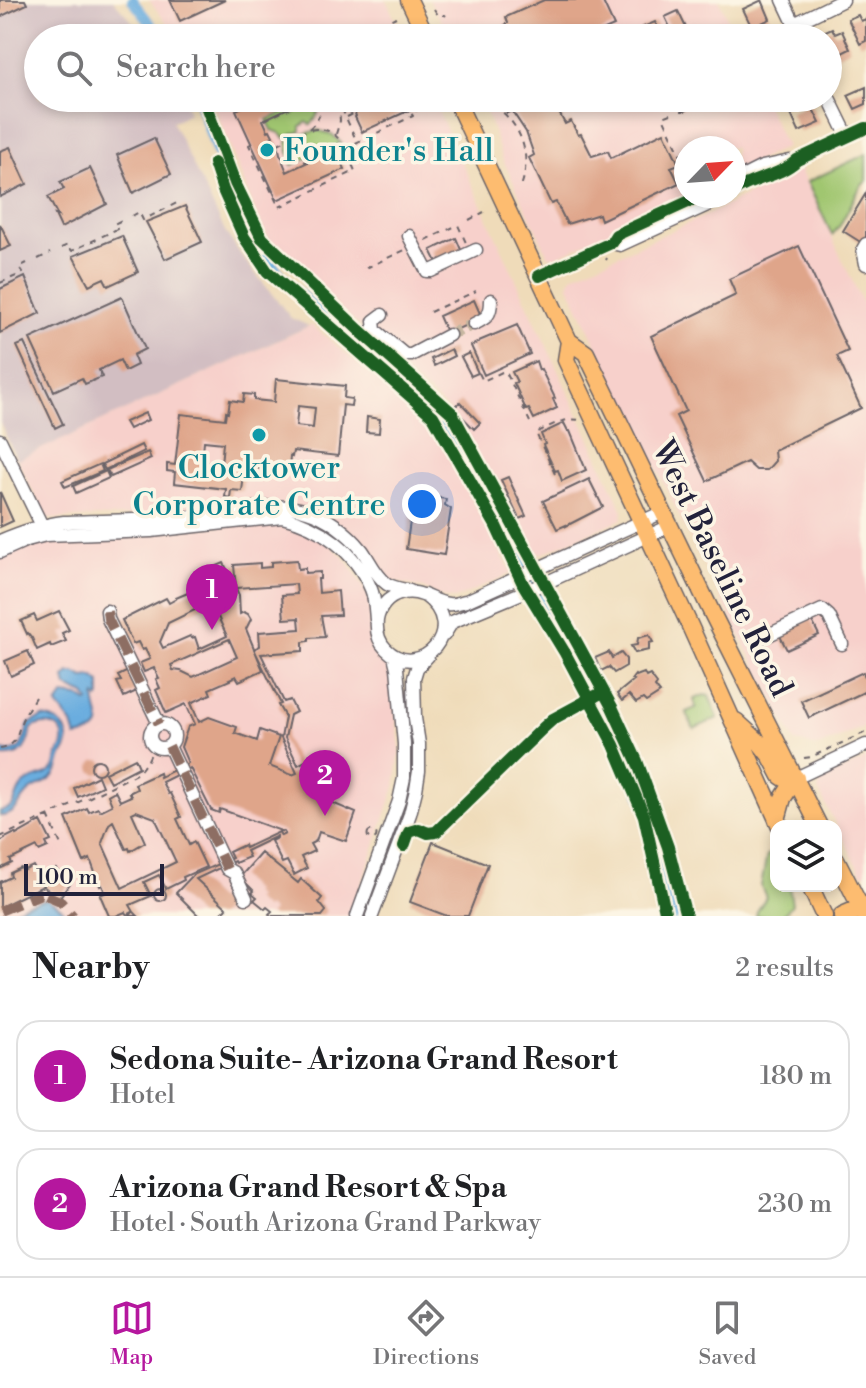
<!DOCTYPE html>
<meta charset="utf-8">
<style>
:root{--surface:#fff;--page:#f6f6f6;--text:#202124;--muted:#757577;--line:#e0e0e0;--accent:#b5179e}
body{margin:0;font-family:"Libre Bodoni",serif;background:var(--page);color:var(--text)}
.controls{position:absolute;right:24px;bottom:24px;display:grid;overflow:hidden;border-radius:16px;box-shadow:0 4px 12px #0003}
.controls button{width:72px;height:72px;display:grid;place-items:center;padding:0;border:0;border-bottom:2px solid var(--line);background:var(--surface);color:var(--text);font:40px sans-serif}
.compass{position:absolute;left:674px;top:136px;width:72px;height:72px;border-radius:50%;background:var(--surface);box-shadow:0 4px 12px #0003;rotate:65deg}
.scale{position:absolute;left:24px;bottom:20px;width:140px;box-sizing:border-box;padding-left:8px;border:4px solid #22223b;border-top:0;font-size:22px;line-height:28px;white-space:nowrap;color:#22223b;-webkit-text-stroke:6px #fcf5e5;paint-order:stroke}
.you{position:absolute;left:422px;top:504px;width:28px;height:28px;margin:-20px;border:6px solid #fff;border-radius:50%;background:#1a73e8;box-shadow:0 0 0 12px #1a73e833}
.badge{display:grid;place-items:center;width:52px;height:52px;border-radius:50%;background:var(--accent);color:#fff;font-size:26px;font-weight:700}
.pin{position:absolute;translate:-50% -66px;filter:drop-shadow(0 2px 4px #0008)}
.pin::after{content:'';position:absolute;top:42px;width:28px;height:24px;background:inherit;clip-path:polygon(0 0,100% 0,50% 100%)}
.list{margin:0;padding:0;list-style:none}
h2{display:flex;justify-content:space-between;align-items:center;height:104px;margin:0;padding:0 32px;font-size:34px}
h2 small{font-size:26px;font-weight:400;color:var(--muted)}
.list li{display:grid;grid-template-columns:52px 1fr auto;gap:24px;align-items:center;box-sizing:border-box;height:112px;margin:0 16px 16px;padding:0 16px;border:2px solid var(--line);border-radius:24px}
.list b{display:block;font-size:30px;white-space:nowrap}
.list p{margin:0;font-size:26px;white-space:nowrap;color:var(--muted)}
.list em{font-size:26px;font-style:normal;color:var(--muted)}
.icon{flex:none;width:44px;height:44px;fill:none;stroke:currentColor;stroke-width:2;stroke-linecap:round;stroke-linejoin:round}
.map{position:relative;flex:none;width:866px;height:916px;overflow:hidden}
.search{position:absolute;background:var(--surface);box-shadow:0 4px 12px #0003;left:24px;right:24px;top:24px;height:88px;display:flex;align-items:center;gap:20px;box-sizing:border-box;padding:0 28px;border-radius:44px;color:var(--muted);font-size:30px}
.sheet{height:360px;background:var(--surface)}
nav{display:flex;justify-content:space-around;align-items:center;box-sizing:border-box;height:112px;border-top:2px solid var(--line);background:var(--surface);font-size:22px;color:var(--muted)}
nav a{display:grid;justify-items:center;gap:4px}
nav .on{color:var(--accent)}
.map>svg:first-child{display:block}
</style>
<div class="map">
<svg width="866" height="916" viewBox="0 0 866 916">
<rect width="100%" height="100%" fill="#fcf5e5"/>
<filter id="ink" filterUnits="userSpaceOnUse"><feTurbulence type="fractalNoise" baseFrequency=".0125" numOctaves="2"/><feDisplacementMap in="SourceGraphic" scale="16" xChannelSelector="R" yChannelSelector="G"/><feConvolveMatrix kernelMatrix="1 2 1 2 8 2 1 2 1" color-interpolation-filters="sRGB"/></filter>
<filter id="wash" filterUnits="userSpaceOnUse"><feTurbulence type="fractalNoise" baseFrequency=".006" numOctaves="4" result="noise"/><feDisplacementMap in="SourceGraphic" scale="32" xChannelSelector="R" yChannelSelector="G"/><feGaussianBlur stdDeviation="1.8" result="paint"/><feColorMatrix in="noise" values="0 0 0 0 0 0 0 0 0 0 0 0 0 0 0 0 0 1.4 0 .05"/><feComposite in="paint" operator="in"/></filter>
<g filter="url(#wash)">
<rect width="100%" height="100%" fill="#efdbb9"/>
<path fill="#f7d0cb" d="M 149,0 L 386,0 L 404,38 L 179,38 Z
M 429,0 L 719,0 L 736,38 L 452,38 Z
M 211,98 L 432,98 L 623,511 L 622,519 L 541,554 L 540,553 L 532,556 L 452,413 L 403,370 L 406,367 L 295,268 L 271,244 L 257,216 Z
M 479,98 L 763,98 L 786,147 L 734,172 L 734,148 L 686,148 L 686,195 L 554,258 L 548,255 L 502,158 L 489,119 Z
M 799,168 L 866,310 L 866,726 L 818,747 L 795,742 L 691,540 L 655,464 L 644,451 L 569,285 L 572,276 L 711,213 Z
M 312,325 L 425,421 L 445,451 L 512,573 L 455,599 L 438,596 L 423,588 L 388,580 L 321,513 L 208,513 L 48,519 L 46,517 L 17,460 Z
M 282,521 L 320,534 L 348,562 L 366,591 L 370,601 L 371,629 L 373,640 L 379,650 L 387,659 L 390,668 L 400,749 L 395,787 L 356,901 L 349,916 L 68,916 L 0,914 L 0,556 L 38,541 Z
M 866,759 L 866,874 L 861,873 L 818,790 L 822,779 Z"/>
<path fill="#d2bec2" d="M 0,0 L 113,0 L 147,38 L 38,38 L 38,98 L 183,98 L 189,113 L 172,122 L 226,233 L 244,259 L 291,318 L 309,326 L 17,460 L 0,423 Z"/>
<path fill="#a0c670" stroke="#617456" stroke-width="2" d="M 316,98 L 319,98 C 321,109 318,116 311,125 L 307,122 L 301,126 L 301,131 L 285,138 L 280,133 L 272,130 L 267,120 Z
M 318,130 L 333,135 L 341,143 L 292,165 L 287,142 L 290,140 L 294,144 L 300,142 L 300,135 Z
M 866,154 L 866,182 L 862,184 L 839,227 L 832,235 L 807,182 Z
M 704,695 L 709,696 L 718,718 L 694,729 L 686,712 L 696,708 L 694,699 Z
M 775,852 L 776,886 L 789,886 L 792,904 L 783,916 L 756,916 C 757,908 763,904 766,897 L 761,886 L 767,855 Z"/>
<path fill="#6baddf" stroke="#46688d" stroke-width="2" d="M 70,673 L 75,673 L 84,678 L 93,677 L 100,683 L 100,697 L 98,699 L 96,696 L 95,698 C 98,722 110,731 76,737 L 72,724 L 57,705 L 64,695 L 79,697 L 87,702 L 89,701 L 85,695 L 67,687 L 65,678 Z
M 43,717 C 58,719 72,730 67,747 C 65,751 63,754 61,758 C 59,765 59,770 54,776 C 47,784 35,786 28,793 C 17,804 17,815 0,816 L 0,811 C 20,809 12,796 23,785 C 31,776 50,778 55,766 C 56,762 56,758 58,754 C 61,748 62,750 63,743 C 66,724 45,720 32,728 C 26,748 24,758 0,756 L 0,751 C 24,754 22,743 29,724 Z
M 46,899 C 56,905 62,905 67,916 L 5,916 L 27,904 Z"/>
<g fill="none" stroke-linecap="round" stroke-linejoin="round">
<path stroke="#6baddf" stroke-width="10" d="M 132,0 L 162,38
M 198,98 L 234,202 L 249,233 L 268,260 L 294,289 L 434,411 L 454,440 L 539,592 L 596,700 L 634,777 L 652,823 L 674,916"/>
</g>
<g id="blocks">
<path fill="#dfa58a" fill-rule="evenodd" d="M 0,0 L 25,0 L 27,4 L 0,17 Z
M 170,0 L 225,0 L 180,21 Z
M 544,0 L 602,0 L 614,26 L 586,38 L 486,38 L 508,23 L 506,17 Z
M 762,0 L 770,19 L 752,28 L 743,9 Z
M 678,11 L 691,38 L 675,38 L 665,17 Z
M 858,15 L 861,21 L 866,19 L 866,41 L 860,44 L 848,19 Z
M 655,22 L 663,38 L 646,38 L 641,28 Z
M 832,28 L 835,34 L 842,31 L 850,49 L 834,57 L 828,44 L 828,38 L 825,38 L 823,32 Z
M 767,29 L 770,35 L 776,32 L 779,38 L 748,38 Z
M 866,87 L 866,104 L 855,109 L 848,95 Z
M 261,98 L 304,98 L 305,100 L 263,120 L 268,131 L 270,130 L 273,136 L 271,137 L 278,144 L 280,154 L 284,161 L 283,162 L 287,172 L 329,152 L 332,159 L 338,156 L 339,159 L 340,158 L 345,169 L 277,200 L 236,110 Z
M 351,98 L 407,98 L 412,109 L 362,132 L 355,117 L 356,116 L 351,105 L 353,104 Z
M 500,98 L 560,98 L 562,104 L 556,107 L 565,124 L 571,121 L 578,135 L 581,134 L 592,156 L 608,151 L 611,158 L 664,132 L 679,164 L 671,167 L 679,183 L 601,220 L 599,214 L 567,224 L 556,202 L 551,204 L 529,158 L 534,155 L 526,132 L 512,111 L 507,113 Z
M 675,98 L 692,98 L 694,101 L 680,108 Z
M 810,103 L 820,123 L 799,132 L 790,112 Z
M 154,138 L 171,174 L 133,193 L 117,155 Z
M 10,147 L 27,184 L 0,197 L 0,151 Z
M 90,168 L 107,204 L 61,228 L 55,215 L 58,216 L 48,197 L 64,189 L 60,182 Z
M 866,193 L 866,237 L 862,243 L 843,231 Z
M 185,206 L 202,242 L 165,259 L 146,222 Z
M 0,224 L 11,246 L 0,251 Z
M 122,236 L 138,272 L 108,286 L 104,278 L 89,285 L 73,256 Z
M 456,238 L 462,252 L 438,264 L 431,250 Z
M 799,246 L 848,351 L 837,356 L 861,408 L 774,450 L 775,461 L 767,470 L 756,470 L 747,462 L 707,481 L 676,416 L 686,411 L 651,336 L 736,295 L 729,279 Z
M 25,277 L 40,313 L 0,333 L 0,289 Z
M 122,297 L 145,349 L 133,355 L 137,365 L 125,371 L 120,360 L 99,370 L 102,377 L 85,384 L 82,378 L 54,391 L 30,339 Z
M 474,300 L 482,318 L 449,333 L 446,332 L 439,316 Z
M 517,325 L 530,354 L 484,375 L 471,346 L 479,342 L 479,341 Z
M 24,343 L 63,424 L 55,428 L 17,346 Z
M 451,349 L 454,356 L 434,366 L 431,359 Z
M 469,353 L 478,373 L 471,376 L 461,357 Z
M 536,361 L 539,370 L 541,369 L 555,398 L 553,399 L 557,408 L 534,419 L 529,409 L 526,410 L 514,383 L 517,382 L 512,372 Z
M 276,379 L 345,386 L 344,398 L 352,399 L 351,406 L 343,405 L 338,456 L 293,451 L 292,457 L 290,456 L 289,469 L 275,468 L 274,475 L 264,474 L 264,469 L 245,467 L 242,491 L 231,490 L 230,498 L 225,497 L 226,489 L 174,483 L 175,472 L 167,471 L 167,464 L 175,465 L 181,414 L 225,419 L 226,412 L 228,413 L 230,400 L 243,402 L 244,394 L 254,395 L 254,400 L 274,402 ZM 298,406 L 315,408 L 313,428 L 296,426 ZM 204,441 L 223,443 L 221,464 L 202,462 Z
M 460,402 L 480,423 L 474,429 L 454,408 Z
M 145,413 L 148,420 L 129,429 L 125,422 Z
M 367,417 L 380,419 L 379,433 L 366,432 Z
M 564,423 L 568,431 L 570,431 L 586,470 L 562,481 L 558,470 L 555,471 L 543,445 L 545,444 L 541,434 Z
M 141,445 L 144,451 L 105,470 L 102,464 Z
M 148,452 L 151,459 L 111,477 L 107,470 Z
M 100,464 L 103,471 L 65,487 L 62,481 Z
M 106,471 L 109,478 L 76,493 L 73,486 Z
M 508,477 L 526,516 L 519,519 L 501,480 Z
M 589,479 L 603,507 L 566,526 L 566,525 L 557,529 L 543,501 Z
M 0,492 L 13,521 L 0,527 Z
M 414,494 L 446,499 L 445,505 L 451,509 L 444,555 L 406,549 Z
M 297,560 L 298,569 L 305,568 L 305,573 L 320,572 L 320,579 L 318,579 L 319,593 L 338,591 L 340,615 L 321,616 L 325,637 L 309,638 L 309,641 L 303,642 L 303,651 L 261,654 L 284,702 L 290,700 L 296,712 L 290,715 L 285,738 L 298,765 L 315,756 L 318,763 L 325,759 L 337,784 L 330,787 L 333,794 L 330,802 L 356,813 L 346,841 L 319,832 L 316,841 L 310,844 L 314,851 L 301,857 L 307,868 L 294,875 L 287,861 L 282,863 L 271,841 L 277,838 L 277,836 L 246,851 L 249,857 L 235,863 L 234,861 L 196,879 L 227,908 L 219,916 L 199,916 L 176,893 L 193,875 L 232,858 L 229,852 L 244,845 L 245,848 L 279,832 L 281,836 L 285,834 L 284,832 L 220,809 L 219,813 L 211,810 L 190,768 L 162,782 L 168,794 L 170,793 L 181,817 L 177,819 L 189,845 L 194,842 L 206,867 L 183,877 L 184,880 L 166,889 L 159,875 L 144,882 L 151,896 L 130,905 L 134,912 L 138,916 L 130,916 L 133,912 L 127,915 L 125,912 L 116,916 L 109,916 L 100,895 L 105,893 L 102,885 L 100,886 L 90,859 L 84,862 L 66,818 L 87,808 L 89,812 L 98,808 L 100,811 L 112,805 L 108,795 L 115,791 L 120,801 L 131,796 L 129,793 L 137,789 L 135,784 L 159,773 L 160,777 L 188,763 L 181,747 L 188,727 L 195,724 L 186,704 L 166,713 L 156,690 L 160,688 L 156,679 L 159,678 L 154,668 L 144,672 L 140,663 L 150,659 L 145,649 L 142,650 L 138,642 L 133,644 L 122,620 L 166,598 L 169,603 L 176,599 L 176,598 L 202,587 L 199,582 L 220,573 L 217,566 L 224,563 L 239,595 L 240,614 L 244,612 L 248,614 L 251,619 L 246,629 L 263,670 L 239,681 L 236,676 L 229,679 L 230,680 L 209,689 L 211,694 L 191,703 L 199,722 L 209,717 L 237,727 L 235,733 L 257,741 L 260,730 L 279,737 L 269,766 L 292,775 L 297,773 L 281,738 L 285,717 L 278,705 L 281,704 L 254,649 L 260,646 L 259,632 L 300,629 L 299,618 L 284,619 L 282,595 L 297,594 L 296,584 L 236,588 L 234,565 L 260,563 L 260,568 L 271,567 L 271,562 ZM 211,602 L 227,636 L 199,649 L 195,637 L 191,638 L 190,636 L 163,648 L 160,642 L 168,623 ZM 229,639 L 237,657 L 193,677 L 181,671 L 173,670 L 171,665 ZM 136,811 L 155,818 L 176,862 L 122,888 L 102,843 L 109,824 L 113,821 L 126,849 L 129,848 L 130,851 L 145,842 L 132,813 Z
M 59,611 L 69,630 L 62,633 L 66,641 L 51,647 L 50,644 L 37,650 L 32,638 L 28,633 L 27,634 L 21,621 L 34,615 L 37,621 Z
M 811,619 L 819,635 L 787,650 L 779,634 Z
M 649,635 L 653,642 L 649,643 L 649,650 L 635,653 L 631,646 L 637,645 L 638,638 Z
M 28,651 L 34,665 L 11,676 L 5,661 Z
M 609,652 L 612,658 L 621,653 L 626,659 L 626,666 L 614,673 L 609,667 L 601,671 L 595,658 Z
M 128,671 L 137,691 L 124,697 L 117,682 L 121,681 L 118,676 Z
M 863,672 L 866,679 L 866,691 L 809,718 L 801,701 Z
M 644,673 L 646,677 L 650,675 L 657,684 L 655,687 L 660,693 L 646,702 L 643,699 L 636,703 L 629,695 L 622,701 L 617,694 L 634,680 L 632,679 L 635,675 L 636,676 Z
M 135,758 L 139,767 L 110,782 L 105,773 Z
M91 767a7 7 0 1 1 14 0a7 7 0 1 1-14 0Z
M 98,776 L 102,786 L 78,797 L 74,788 Z
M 41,821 L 51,841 L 46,843 L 48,847 L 39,851 L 37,847 L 10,860 L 12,863 L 0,869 L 0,842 L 5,839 L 5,838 L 15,833 L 16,835 Z
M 433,842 L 488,864 L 468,916 L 447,916 L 410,902 Z
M 261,853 L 298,883 L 301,879 L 322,898 L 319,902 L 326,911 L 322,916 L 271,916 L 269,914 L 272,911 L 267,907 L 265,909 L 254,900 L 257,897 L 252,893 L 254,891 L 240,877 Z
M 33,866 L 43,886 L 0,907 L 0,882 L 11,877 L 10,873 L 21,868 L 23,871 Z
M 56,869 L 72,881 L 59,898 L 43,886 Z
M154 895a6 6 0 1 1 12 0a6 6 0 1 1-12 0Z"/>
</g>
</g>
<g filter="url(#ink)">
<use href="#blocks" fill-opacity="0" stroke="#6a6367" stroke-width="2"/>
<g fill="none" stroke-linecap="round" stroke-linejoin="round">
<path stroke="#c6b6a0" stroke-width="12" stroke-dasharray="12 6" stroke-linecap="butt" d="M 449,335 L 474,324"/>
<g stroke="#6a6367" stroke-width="15">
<path id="minor" d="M 783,0 L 801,38
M 794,24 L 843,0
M 828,96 L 848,137
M 734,181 L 762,167 L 790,161
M 734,191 C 753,178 781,176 797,160 L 866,128
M 409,236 L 427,271 L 431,271 L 476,250
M 611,243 L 620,245 L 727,196
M 866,244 L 863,249 L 866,264
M 539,276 L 611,243 L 616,235 L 701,196
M 382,315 L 374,321 L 375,330 L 405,355 L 411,355 L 449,335
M 474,324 C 487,318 491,315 491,300
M 0,440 L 45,532
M 0,541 C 21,532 40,525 64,522 C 110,520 158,521 204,516 C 238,512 274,500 307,511 C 328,517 348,533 362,550 C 370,561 375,575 387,584 C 394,588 402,589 410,591
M 0,552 L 27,540 L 46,535 L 151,531 L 282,517 C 321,526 355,551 371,589 C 375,598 375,609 376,620
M 424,595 C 471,628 419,683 386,649 C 378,641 376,631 377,620 C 379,608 388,597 400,594 C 418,588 431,601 448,604 C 454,605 460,602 466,601 L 663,512
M 107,611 L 108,619 L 159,724
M 444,635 L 452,622 L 543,584 L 670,526
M 764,637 L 822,610 L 829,616 L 842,644
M150 736a12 12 0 1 1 24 0a12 12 0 1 1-24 0Z
M 169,746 L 227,869 L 234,873 L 246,898
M 796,778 L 866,745
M 357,916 L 399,801 L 404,778 L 404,744 L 397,668 L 394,656
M 372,916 L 410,814 L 416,790 L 419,771 L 419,744 L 415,718 L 414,678 L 417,668 L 428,656"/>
</g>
<g stroke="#6a6367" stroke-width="19">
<path id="major" d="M 409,0 L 427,38
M 455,98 L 569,341 L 586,353 L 711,611 L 819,826
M 569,341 L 566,360 L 690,626 L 780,826
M 736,721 L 760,743 L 771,757 L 781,776 L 784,778 L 796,778
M 777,820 L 783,798 L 796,778
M 836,859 L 865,916
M 810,886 L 824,916"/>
</g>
<g stroke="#6a6367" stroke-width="21">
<path id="highway" d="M 843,916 L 866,906"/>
</g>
<path stroke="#6a6367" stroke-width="2" stroke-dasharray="6 6" stroke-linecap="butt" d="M 434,9 L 438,15 L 445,15 L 446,16
M 331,38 L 361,24 L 364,32 L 396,17
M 242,98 L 245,105
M 337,98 L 357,142
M 483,100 C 518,115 535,153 520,189
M 706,103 L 719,99
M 681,111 L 685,111 L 696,106
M 671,114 L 663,117 L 686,166
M 347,117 L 355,113
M 265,120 L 312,98
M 309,129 C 319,120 323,111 320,98
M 336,134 L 340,121 L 339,105
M 251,144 L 249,145 L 279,207 L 355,171 L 345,148 L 413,116 L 411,113 L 435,102
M 278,144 C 302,132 327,116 344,147
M 304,162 L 341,144
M 132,216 L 139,212 L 143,220 L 181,201
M 469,220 L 484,212
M 426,240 L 458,225 L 467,245
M 61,248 L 68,245 L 72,251 L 117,229 L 114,224 L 122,220
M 38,259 L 50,253
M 606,260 L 607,258
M 366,268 L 405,250
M 0,283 L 23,273 L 19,267 L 27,263
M 430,312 L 476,291
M 479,373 L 483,381 L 502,372 L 506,372 L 530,422
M 555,474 L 536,433 C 549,427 563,417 579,420
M 592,698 L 603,692
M 0,749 C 17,747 17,733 22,720 C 26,712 31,704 35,697
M 804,758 L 811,757 L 866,732
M 48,816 L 62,847
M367.5 835a4.5 4.5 0 1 1 9 0a4.5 4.5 0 1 1-9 0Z
M 0,837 L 90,797 L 138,773 L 148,760 L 155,745"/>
<use href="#minor" stroke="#fff" stroke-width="12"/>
<use href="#major" stroke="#fdbc70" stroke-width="16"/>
<use href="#highway" stroke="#fdbc70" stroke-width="18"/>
<path stroke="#8d6e63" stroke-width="10" stroke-dasharray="20 10" stroke-linecap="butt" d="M 107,611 L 108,619 L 159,724
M 169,746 L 227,869
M 46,895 L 60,901 L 73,916
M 0,911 L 41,894"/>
<g stroke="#fcf5e5" stroke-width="17">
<path id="cycleway" d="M 203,98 L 235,183 L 262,238 L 359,330 L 452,413 L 612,707 L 637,761 L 668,847 L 686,916
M 214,163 L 223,190 L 244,237 L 267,271 L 433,416 L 495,524 L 523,584 L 565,653 L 614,745 L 644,816 L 666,916
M 734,191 C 753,178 781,176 797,160 L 866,128
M 539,276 L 611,243 L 616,235 L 701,196
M 404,846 L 409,832 L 419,829 L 428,833 L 436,832 L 543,728 L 553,719 L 601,693"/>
</g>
<use href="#cycleway" stroke="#1b5e20" stroke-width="12"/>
</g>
</g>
<g fill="#0f9aa8" stroke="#fcf5e5" stroke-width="3">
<circle cx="267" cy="150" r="8"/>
<circle cx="259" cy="435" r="8"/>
</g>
<g text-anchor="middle" stroke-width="7" stroke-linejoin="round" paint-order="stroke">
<g font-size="32" fill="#0d838f" stroke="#fcf5e5" text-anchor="start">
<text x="283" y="161">Founder's Hall</text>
<text x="259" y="478" text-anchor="middle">Clocktower<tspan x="259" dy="37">Corporate Centre</tspan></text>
</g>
<g font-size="32" fill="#22223b" stroke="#fcf5e5">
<text transform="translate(723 568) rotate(64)" y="11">West Baseline Road</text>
</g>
</g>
</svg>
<div class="controls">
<button><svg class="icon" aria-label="layers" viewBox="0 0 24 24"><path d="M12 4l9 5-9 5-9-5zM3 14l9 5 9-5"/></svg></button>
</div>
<svg class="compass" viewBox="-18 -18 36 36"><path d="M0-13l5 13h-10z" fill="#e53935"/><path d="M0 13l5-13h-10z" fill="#757577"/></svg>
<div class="scale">100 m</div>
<div class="you"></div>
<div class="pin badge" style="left:212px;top:630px">1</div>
<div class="pin badge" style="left:325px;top:816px">2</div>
<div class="search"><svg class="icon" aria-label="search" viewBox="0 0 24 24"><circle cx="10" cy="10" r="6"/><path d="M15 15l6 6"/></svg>Search here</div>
</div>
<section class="sheet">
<h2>Nearby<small>2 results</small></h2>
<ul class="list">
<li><span class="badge">1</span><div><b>Sedona Suite- Arizona Grand Resort</b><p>Hotel</p></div><em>180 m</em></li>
<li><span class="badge">2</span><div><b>Arizona Grand Resort &amp; Spa</b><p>Hotel · South Arizona Grand Parkway</p></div><em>230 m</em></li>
</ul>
</section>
<nav>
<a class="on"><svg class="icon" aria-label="map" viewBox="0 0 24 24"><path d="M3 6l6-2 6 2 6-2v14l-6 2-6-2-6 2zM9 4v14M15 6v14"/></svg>Map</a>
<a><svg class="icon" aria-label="directions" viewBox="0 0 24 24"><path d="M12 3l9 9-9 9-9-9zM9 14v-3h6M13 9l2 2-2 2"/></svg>Directions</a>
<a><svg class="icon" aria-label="saved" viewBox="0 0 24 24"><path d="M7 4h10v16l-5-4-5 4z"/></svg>Saved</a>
</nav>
